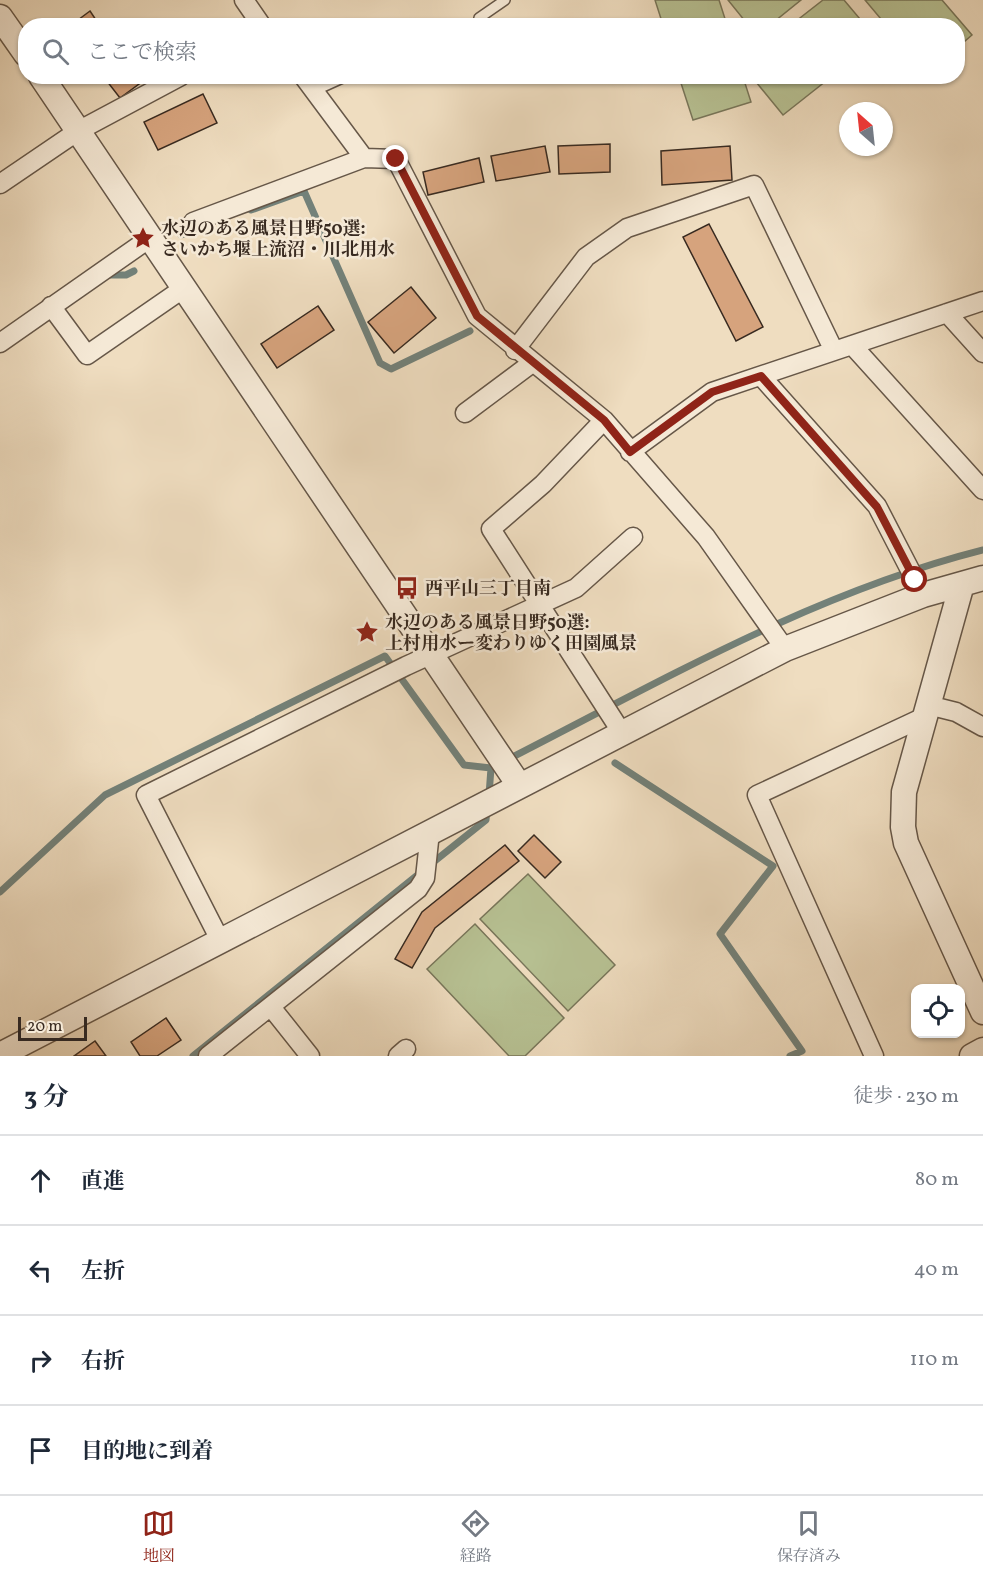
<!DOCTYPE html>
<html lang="ja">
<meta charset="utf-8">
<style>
:root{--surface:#fff;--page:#f6f6f7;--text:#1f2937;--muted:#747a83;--line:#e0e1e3;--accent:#8f2418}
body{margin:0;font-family:Vollkorn,"Noto Serif JP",serif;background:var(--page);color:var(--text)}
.controls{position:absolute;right:18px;bottom:18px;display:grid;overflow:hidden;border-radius:12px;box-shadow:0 2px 4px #0004}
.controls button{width:54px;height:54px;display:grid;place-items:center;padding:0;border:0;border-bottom:2px solid var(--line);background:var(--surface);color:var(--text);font:30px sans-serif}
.compass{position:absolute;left:839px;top:102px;width:54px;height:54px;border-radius:50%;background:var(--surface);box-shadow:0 2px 4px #0004;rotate:333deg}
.scale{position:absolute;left:18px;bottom:15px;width:69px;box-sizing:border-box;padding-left:6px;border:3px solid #382a20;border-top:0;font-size:16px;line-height:21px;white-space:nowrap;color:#382a20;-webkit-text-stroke:4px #f5e9d6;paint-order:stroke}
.stop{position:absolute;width:18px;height:18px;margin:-14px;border:4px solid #8f2418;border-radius:50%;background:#fff}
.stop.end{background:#8f2418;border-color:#fff;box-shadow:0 2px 6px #0008}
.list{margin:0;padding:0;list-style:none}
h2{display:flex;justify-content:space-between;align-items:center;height:78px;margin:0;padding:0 24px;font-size:26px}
h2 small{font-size:20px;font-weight:400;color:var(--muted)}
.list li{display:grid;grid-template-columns:39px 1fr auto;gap:18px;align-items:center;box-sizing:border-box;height:90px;padding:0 24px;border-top:2px solid var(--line)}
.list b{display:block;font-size:22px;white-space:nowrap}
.list em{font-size:20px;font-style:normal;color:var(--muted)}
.icon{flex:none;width:33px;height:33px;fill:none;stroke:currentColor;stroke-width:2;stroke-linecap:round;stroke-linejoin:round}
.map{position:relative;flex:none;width:983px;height:1056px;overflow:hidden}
.search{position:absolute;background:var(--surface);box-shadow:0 2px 4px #0004;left:18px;right:18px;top:18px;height:66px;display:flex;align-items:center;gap:15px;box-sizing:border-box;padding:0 21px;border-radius:24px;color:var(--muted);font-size:22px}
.sheet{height:438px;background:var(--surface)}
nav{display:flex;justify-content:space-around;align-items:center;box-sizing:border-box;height:84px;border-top:2px solid var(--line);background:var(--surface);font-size:16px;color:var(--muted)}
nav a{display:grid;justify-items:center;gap:3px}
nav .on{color:var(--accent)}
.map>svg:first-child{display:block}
</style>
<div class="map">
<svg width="983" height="1056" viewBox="0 0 983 1056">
<rect width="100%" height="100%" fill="#efddc0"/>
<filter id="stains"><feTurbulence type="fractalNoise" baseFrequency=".00333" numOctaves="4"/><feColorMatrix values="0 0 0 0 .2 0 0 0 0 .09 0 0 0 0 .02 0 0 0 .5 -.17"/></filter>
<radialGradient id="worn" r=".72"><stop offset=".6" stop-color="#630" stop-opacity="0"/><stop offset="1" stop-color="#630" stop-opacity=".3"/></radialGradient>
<path fill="#b7c193" stroke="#78765a" stroke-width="1.5" d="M 655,0 L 719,0 L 727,25 L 663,25 Z
M 728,0 L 801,0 L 770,25 L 749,26 Z
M 823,0 L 844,0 L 865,25 L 791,25 Z
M 865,0 L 942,0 L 972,35 L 958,47 L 958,26 L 886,25 Z
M 679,77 L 743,77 L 751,102 L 693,120 Z
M 752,77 L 831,77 L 783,115 Z
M 528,874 L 615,965 L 568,1011 L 480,919 Z
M 475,924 L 564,1018 L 525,1056 L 509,1056 L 427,969 Z"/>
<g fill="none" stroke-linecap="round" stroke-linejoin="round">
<path stroke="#738179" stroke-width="7" d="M 251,210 L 304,191 L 380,363 L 391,369 L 470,331
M 181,235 L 198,229
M 107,275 L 126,275 L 134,271
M 615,763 L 773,866 L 720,934 L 802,1051 L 790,1056
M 489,795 L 491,768
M 431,864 L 486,820 L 487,809
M 0,892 L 105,795 L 385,656 L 464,765 L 491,768 C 651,687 809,594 983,550
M 193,1056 L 420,873"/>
</g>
<path fill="#d6a37d" stroke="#382a20" stroke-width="1.5" d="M 90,11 L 100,26 L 70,26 Z
M 103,76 L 139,76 L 143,81 L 120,98 Z
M 203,94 L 217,123 L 158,150 L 144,122 Z
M 610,144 L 610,172 L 559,174 L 558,146 Z
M 545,146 L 550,172 L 496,181 L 491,156 Z
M 730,146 L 732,180 L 662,185 L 661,151 Z
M 479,158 L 484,182 L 428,195 L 423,172 Z
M 709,224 L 763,327 L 736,341 L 683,237 Z
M 411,287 L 436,318 L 394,353 L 368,322 Z
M 318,306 L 334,330 L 277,368 L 261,344 Z
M 534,835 L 561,862 L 545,878 L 518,851 Z
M 505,845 L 519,861 L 435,928 L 412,968 L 395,959 L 422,912 Z
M 166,1018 L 181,1040 L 157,1056 L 140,1056 L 131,1042 Z
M 95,1041 L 106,1056 L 74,1056 Z"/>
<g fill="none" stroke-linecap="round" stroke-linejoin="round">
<g stroke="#665748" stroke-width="12">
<path id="service" d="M 481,26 L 479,18 L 505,0
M 314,91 L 347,76"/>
</g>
<g stroke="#665748" stroke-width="21">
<path id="minor" d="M 244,0 L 262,26
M 303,76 L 364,158 L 396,159 L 477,316 L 604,420 L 706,537 L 785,649
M 0,184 L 78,131 L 181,76
M 193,222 L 364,158
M 51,306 L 87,355 L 184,288
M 947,313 L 983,353
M 0,343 L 150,238
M 852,345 L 983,490
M 515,350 L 586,257 L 627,228 L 754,185 L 834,351
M 761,376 L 877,506 L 923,595
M 465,413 L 532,363
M 604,420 L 543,484 L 491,529 L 622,733
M 630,452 L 712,392 L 983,301
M 928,705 L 956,712 L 983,727
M 220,940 L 146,795 L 406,666 L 576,588 L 633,537
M 271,1007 L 310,1056
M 208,1056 L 418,889 L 425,878 L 430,832
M 398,1056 L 406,1049
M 874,1056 L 757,795 L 924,717"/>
</g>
<g stroke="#665748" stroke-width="27">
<path id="tertiary" d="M 0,17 L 26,54
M 41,76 L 519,785
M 962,584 L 904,792 L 903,827 L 906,843 L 983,1012
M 0,1055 L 785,649 L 923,595 L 983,578
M 972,1056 L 983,1050"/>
</g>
<use href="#service" stroke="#f5e9d6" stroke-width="9"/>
<use href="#minor" stroke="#f5e9d6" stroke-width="18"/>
<use href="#tertiary" stroke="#f5e9d6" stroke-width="24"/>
</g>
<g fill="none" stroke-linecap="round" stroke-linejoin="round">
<path stroke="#8f2418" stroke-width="8" d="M 396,159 L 477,316 L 604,420 L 630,452 L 712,392 L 761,376 L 877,507 L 915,580"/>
</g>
<defs>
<g id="sight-bare" transform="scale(1.8)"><path d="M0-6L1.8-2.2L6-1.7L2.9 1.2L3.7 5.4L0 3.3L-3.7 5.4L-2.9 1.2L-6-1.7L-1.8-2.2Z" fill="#8f2418" stroke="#f5e9d6" stroke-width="2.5" paint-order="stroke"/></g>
<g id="bus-bare" transform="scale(1.8)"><path d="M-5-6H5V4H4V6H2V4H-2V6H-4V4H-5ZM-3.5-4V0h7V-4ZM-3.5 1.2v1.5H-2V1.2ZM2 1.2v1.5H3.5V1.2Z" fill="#8f2418" stroke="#f5e9d6" stroke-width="2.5" paint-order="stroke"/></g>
</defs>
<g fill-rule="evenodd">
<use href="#sight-bare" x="143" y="238"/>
<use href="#bus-bare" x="407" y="588"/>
<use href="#sight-bare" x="367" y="632"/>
</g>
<g text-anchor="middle" stroke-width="5" stroke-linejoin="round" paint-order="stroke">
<g font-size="18" font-weight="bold" fill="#382a20" stroke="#f5e9d6" text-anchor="start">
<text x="161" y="234">水辺のある風景日野50選:<tspan x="161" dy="21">さいかち堰上流沼・川北用水</tspan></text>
<text x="425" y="594">西平山三丁目南</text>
<text x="385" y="628">水辺のある風景日野50選:<tspan x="385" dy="21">上村用水ー変わりゆく田園風景</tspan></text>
</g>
</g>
<rect width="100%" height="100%" filter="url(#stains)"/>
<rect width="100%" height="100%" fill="url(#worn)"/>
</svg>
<div class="controls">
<button><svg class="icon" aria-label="locate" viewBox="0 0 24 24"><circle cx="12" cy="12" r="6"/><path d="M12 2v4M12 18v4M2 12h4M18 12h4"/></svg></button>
</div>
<svg class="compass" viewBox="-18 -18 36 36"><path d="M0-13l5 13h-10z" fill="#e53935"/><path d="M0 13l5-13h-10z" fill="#747a83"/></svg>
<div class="scale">20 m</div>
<div class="stop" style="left:915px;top:580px"></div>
<div class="stop end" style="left:396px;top:159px"></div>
<div class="search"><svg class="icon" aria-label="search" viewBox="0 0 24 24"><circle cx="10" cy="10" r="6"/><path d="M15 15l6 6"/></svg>ここで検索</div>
</div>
<section class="sheet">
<h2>3 分<small>徒歩 · 230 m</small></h2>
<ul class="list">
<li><svg class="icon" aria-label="ahead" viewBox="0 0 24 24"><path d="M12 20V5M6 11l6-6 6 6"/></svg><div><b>直進</b></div><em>80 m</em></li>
<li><svg class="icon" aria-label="left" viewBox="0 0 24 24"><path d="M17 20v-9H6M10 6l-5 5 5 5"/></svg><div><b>左折</b></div><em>40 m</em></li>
<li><svg class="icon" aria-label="right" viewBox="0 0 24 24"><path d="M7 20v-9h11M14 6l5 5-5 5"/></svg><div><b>右折</b></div><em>110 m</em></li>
<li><svg class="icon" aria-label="arrive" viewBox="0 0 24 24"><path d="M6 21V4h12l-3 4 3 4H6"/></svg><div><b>目的地に到着</b></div></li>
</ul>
</section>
<nav>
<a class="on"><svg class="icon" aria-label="map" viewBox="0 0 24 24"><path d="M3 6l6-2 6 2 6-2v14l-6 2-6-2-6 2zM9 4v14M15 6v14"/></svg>地図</a>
<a><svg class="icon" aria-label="directions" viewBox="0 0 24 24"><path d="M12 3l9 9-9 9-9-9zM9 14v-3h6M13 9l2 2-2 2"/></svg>経路</a>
<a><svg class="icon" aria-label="saved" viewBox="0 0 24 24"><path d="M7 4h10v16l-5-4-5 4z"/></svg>保存済み</a>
</nav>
